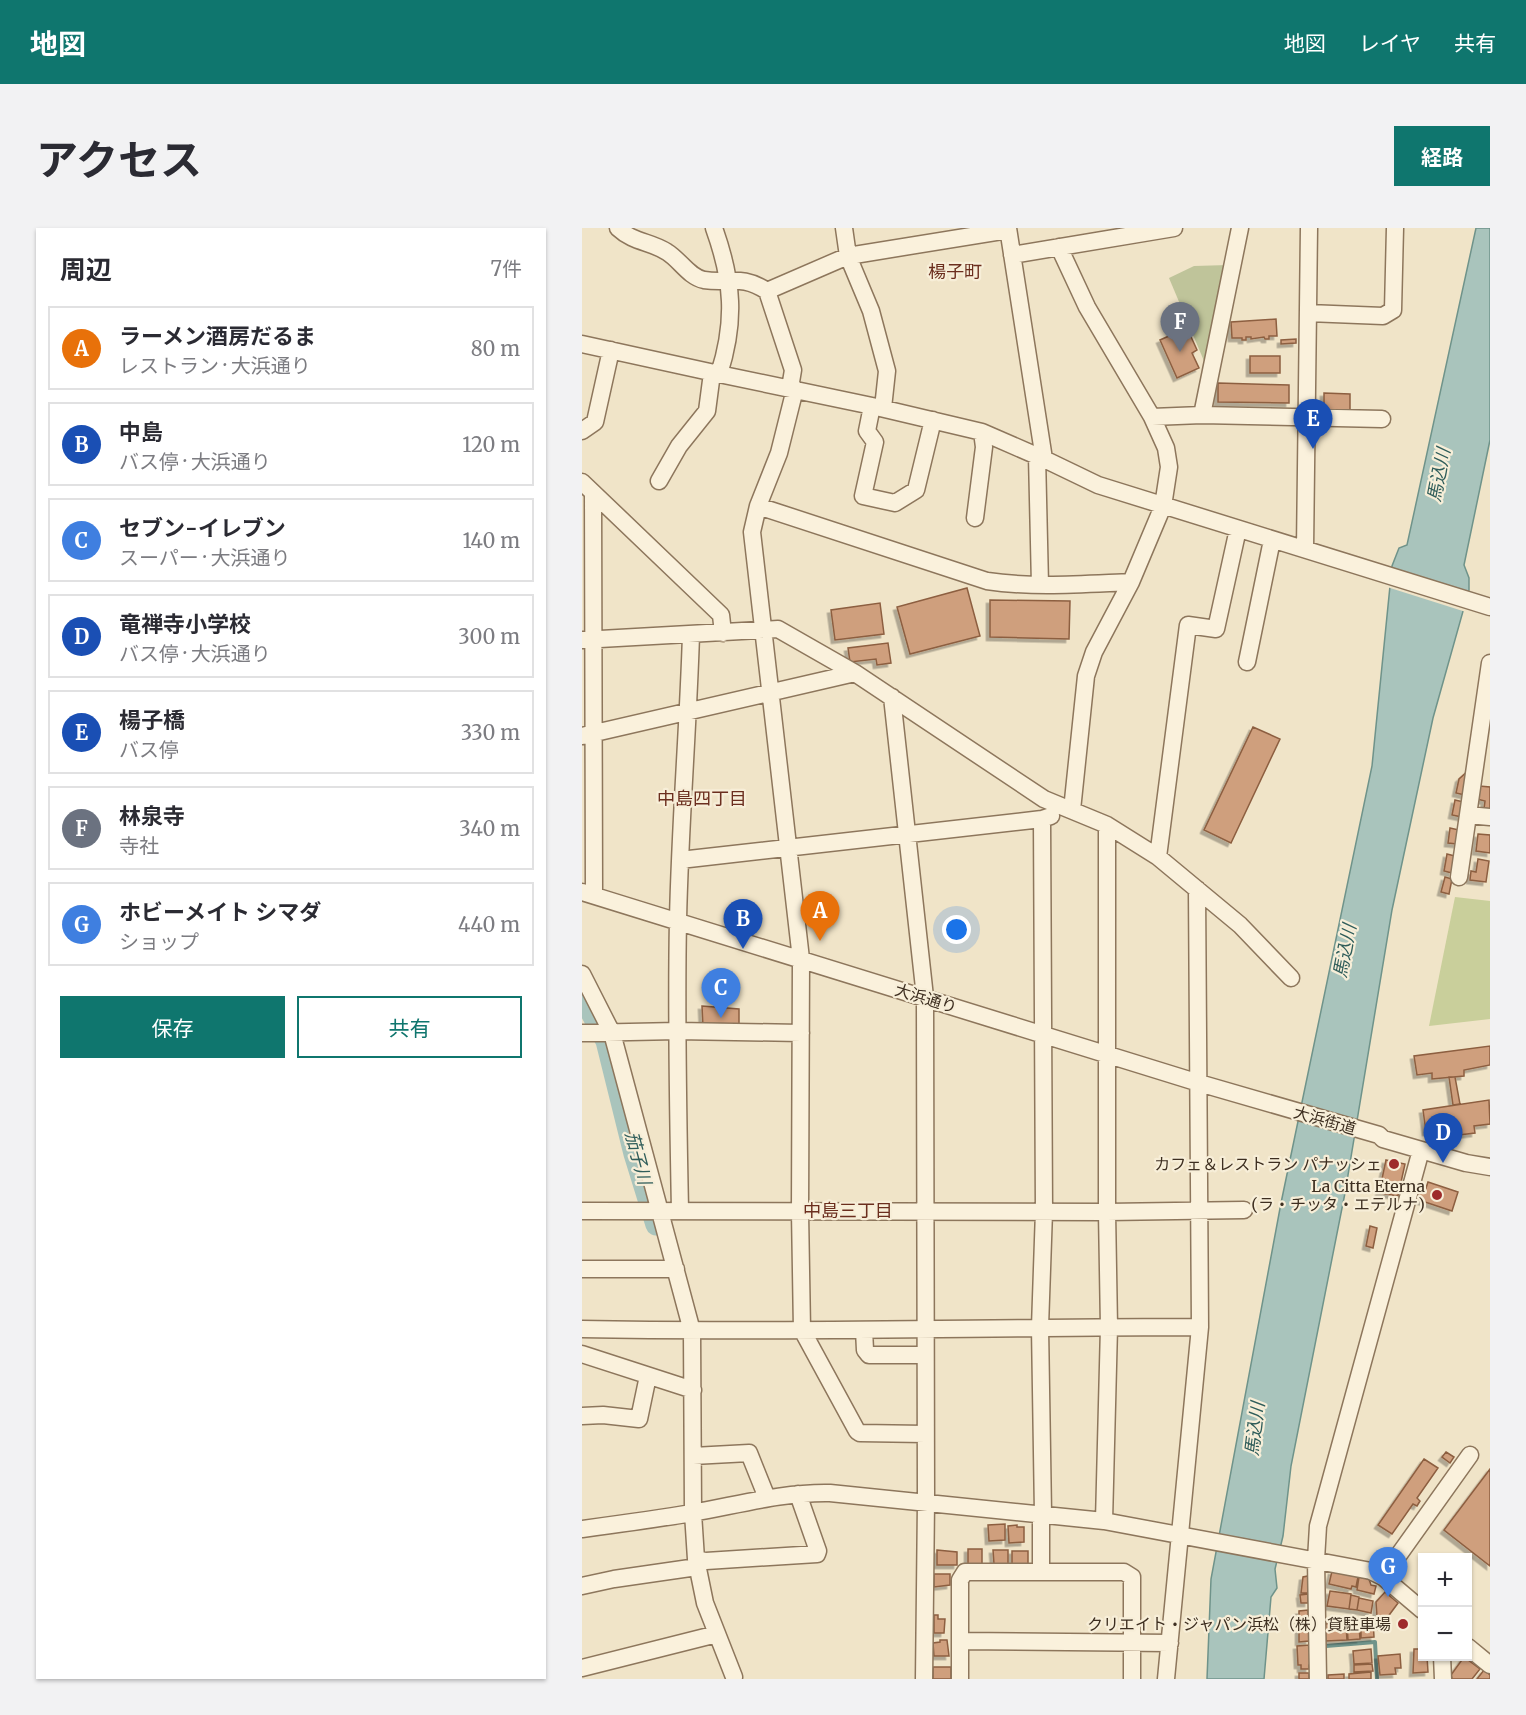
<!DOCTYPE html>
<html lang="ja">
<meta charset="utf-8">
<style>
:root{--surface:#fff;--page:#f2f2f3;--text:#2b2b33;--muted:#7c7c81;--line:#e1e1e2;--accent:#0f766e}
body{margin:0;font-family:Merriweather,"Noto Sans JP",serif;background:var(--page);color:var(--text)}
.controls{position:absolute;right:18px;bottom:18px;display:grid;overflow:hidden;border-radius:0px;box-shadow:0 2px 4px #0004}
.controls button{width:54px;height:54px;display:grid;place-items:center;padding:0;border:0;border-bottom:2px solid var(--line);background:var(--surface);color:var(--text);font:30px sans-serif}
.you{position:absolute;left:375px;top:702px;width:21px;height:21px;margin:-15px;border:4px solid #fff;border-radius:50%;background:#1a73e8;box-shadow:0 0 0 9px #1a73e833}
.badge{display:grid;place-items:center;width:39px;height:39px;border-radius:50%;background:var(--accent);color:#fff;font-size:20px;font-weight:700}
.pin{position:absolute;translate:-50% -50px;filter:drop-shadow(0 2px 3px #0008)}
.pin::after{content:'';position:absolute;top:32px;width:21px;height:18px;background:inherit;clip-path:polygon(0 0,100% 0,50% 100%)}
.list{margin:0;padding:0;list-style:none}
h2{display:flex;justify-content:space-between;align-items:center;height:78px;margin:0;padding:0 24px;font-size:26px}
h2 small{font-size:20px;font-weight:400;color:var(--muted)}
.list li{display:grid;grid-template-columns:39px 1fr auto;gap:18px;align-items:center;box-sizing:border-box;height:84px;margin:0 12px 12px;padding:0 12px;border:2px solid var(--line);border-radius:0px}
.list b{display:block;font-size:22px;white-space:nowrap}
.list p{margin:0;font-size:20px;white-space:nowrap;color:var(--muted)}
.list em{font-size:20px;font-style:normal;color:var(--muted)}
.actions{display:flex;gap:12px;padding:18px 24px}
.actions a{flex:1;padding:14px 0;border:2px solid var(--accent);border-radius:0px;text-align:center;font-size:21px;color:var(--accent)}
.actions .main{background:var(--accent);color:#fff}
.map{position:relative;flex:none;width:908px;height:1451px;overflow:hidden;border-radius:0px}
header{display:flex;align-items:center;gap:36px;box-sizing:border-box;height:84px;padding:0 30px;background:var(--accent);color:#fff}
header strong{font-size:28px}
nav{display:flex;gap:33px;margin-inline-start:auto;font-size:21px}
.intro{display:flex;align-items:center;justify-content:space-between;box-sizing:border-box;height:144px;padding:0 36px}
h1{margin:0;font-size:42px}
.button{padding:15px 27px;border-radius:0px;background:var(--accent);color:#fff;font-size:21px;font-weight:700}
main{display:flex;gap:36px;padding:0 36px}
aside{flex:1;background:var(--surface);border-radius:0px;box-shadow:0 2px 4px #0004}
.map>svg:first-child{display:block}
</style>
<header>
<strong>地図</strong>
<nav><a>地図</a><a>レイヤ</a><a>共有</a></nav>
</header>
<div class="intro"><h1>アクセス</h1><a class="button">経路</a></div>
<main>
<aside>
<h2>周辺<small>7件</small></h2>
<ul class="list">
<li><span class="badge" style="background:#e8710a">A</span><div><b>ラーメン酒房だるま</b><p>レストラン · 大浜通り</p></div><em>80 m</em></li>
<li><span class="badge" style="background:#1a4fb4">B</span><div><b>中島</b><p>バス停 · 大浜通り</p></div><em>120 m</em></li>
<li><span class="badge" style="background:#3f7fe0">C</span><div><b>セブン-イレブン</b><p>スーパー · 大浜通り</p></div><em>140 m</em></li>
<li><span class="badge" style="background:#1a4fb4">D</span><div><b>竜禅寺小学校</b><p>バス停 · 大浜通り</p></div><em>300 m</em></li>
<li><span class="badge" style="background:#1a4fb4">E</span><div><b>楊子橋</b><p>バス停</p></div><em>330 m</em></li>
<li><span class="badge" style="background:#6b7280">F</span><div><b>林泉寺</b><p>寺社</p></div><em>340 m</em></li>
<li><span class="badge" style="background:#3f7fe0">G</span><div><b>ホビーメイト シマダ</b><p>ショップ</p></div><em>440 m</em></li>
</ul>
<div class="actions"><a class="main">保存</a><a>共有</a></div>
</aside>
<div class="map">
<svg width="908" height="1451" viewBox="0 0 908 1451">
<defs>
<filter id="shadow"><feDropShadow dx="-3.5" dy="3.5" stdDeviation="0" flood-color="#0004"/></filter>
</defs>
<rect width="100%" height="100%" fill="#f0e4c8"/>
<path fill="#c9cf9b" d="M 873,669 L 908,673 L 908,791 L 847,798 Z"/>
<path fill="#bfc49a" d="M 646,37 L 630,133 L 622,133 L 587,50 L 612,38 Z"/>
<path fill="#a9c4bc" stroke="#6f938a" stroke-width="1.5" d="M 894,0 L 908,0 L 908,212 L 882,337 L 887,350 L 887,362 L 851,490 L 810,682 L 763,965 L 709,1238 L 701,1308 L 693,1341 L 695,1360 L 689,1369 L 682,1451 L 625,1451 L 629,1351 L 699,975 L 790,538 L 810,338 L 817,320 L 825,317 Z"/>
<path fill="#f0e4c8" d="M 805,356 L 885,381 L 884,384 L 805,359 Z"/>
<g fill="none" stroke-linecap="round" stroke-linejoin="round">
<path stroke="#6f938a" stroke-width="4" d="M 744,1418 L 793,1414 L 795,1451"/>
<path stroke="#a9c4bc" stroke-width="21" d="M 0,768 L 24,813 L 52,926 L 74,997"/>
</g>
<path fill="#cf9f7d" stroke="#8d5f41" stroke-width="1.5" filter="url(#shadow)" d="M 694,91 L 695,108 L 687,108 L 687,111 L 683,111 L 682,109 L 669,111 L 669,109 L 664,109 L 664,112 L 660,112 L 660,110 L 650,110 L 649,94 Z
M 605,100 L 615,122 L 610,125 L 617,140 L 595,150 L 578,112 Z
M 714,111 L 714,115 L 699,116 L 699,112 Z
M 668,128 L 698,128 L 698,145 L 668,145 Z
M 636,155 L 707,157 L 707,175 L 636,174 Z
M 742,165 L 768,166 L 768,184 L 742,185 Z
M 385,360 L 398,408 L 328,426 L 315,379 Z
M 408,372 L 488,373 L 487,411 L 408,409 Z
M 298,375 L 302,406 L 253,412 L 249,382 Z
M 306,415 L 309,435 L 295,437 L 294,431 L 268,434 L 266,420 Z
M 671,499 L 698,511 L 649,615 L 622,602 Z
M 886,543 L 883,567 L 874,565 L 877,551 Z
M 897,558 L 908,559 L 908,582 L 902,581 L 903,573 L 895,571 Z
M 873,572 L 882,574 L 880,589 L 870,587 Z
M 868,600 L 877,602 L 875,616 L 866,615 Z
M 896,606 L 908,607 L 908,625 L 894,623 Z
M 865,626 L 873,628 L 870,645 L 862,643 Z
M 896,631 L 907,633 L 904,654 L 888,652 L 889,643 L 894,644 Z
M 863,649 L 870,651 L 867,666 L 859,664 Z
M 120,778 L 157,781 L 157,798 L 121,799 Z
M 908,818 L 908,837 L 882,842 L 882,848 L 850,851 L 850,845 L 835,847 L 832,828 Z
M 867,849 L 873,849 L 878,876 L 871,877 Z
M 907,872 L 908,896 L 892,898 L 893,905 L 852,910 L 851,907 L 848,908 L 848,904 L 844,904 L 841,882 Z
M 804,932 L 823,936 L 816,968 L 797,965 Z
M 846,954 L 876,964 L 870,983 L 834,971 L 837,961 L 843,963 Z
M 788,998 L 795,1000 L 791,1020 L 784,1018 Z
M 864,1224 L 872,1229 L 868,1235 L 860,1229 Z
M 842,1231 L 856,1240 L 835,1270 L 838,1273 L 835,1278 L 831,1276 L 810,1306 L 796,1297 Z
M 908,1241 L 908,1338 L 862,1302 Z
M 423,1296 L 423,1312 L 407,1313 L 406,1297 Z
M 435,1297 L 435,1299 L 442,1299 L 442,1314 L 427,1315 L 426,1298 Z
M 386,1321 L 400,1321 L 400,1337 L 386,1337 Z
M 355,1322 L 375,1324 L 375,1337 L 355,1337 Z
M 411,1322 L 426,1322 L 426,1336 L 412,1336 Z
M 430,1323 L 446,1323 L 446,1337 L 430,1338 Z
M 750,1343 L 776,1349 L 774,1359 L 770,1358 L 769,1361 L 747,1356 Z
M 352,1346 L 368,1346 L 368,1357 L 352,1359 Z
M 726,1348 L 726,1365 L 719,1365 L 721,1349 Z
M 777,1349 L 787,1351 L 789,1357 L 794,1358 L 792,1366 L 775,1362 Z
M 748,1363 L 769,1366 L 767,1381 L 745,1378 Z
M 803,1364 L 816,1375 L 799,1398 L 796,1395 L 799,1390 L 795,1388 L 794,1374 Z
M 726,1366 L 726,1375 L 719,1375 L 718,1367 Z
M 769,1367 L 777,1369 L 775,1382 L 767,1381 Z
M 777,1370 L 791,1373 L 789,1385 L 775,1382 Z
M 726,1382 L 727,1397 L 717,1397 L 717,1383 Z
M 352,1387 L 356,1387 L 356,1391 L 363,1391 L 362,1405 L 352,1405 Z
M 791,1391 L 792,1409 L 779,1410 L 779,1392 Z
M 756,1395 L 756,1398 L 764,1397 L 765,1412 L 744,1413 L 743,1396 Z
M 765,1396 L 777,1398 L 778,1411 L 766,1412 Z
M 717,1398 L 727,1398 L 727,1413 L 717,1414 Z
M 358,1412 L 365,1412 L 367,1428 L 352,1428 L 351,1415 L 358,1414 Z
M 728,1417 L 729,1436 L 727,1437 L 727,1441 L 719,1441 L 719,1437 L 716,1437 L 715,1418 Z
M 789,1421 L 790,1435 L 772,1436 L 771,1423 Z
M 832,1421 L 839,1421 L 840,1428 L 845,1428 L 846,1444 L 831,1445 Z
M 818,1426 L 819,1440 L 813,1440 L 814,1446 L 798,1447 L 796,1428 Z
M 882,1429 L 898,1441 L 890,1451 L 870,1451 L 869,1447 Z
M 790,1436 L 791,1443 L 772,1444 L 772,1437 Z
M 351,1439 L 369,1439 L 369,1451 L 351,1451 Z
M 902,1442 L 908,1447 L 908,1451 L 895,1451 Z
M 789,1444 L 789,1451 L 767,1451 L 767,1446 Z
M 717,1445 L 727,1445 L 727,1451 L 717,1451 Z
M 762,1446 L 762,1451 L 746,1451 L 746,1447 Z"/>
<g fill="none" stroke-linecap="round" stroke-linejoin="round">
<g stroke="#8d765c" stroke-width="19">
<path id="minor" d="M 36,0 C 52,15 68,13 85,24 C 98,32 107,49 122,52 C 148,56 159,46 185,63
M 132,0 C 151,53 154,93 137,146
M 262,0 L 266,28 L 289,83 L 305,143 L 301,180
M 426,0 L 462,231
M 477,19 L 505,79 L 570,189 L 584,220 L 587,239 L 581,278 L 549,354 L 512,424 L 504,448 L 490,582
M 430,27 L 592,0
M 726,85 L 801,88 L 811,82 L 813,0
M 0,116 L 137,146 L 290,178 L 400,204 L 462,231 L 516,257 L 908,379
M 208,160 L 211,142 L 185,63 L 266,28 L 426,2
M 213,161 L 197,225 L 176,278 L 170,304 L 219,731 L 218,984 L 220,1102 L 275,1203 L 278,1205 L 343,1206
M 290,178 L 285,203 L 293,214 L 281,268 L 313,275 L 334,262 L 351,192
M 620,187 L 658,0
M 570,189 L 620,187 L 800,191
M 0,203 L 13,194 L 29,122
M 455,228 L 458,357
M 77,253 L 97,218 L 125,183 L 130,145
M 0,254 L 139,387 L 141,405
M 11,265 L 12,667
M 176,278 L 405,353 C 452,360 501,356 549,354
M 393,290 L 402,219 L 400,204
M 723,321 L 727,0
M 0,412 L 196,401 L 273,445 L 462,571 L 525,597 L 576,629 L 658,697 L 709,750
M 665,434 L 690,312
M 908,435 L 886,587 L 908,589
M 310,469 L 343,769 L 344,1274 L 342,1451
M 0,508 L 273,445
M 460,591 L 462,983 L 458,1099 L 461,1286
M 576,629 L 606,397 L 634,401 L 656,301
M 98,632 L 460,591 L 469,588
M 877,649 L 886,587
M 0,664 L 617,855 L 797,907 L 801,911 L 884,935 L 908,939
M 0,746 L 30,805 L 110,1103 L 111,1285 L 114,1331 L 123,1375 L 152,1449
M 0,805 L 95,803 L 219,805
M 98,982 C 96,886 94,789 96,692 C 98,597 106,502 109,407
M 0,983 L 525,984 L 662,982
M 0,1041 L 94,1041
M 0,1101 C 206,1105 412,1099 618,1099
M 282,1102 L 283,1122 L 287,1127 L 343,1127
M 0,1126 L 111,1162
M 0,1188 L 21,1187 L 57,1191 L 66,1148
M 111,1228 L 167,1225 L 185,1270
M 459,1285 L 459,1344
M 522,1293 L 527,1099 L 525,984 L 525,597
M 0,1301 C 37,1296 74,1291 110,1285 C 156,1277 201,1264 248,1265 L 522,1293 L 789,1343 L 801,1349
M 114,1331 L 124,1333 L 235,1326 L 236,1323 L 216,1266
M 0,1358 L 32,1351 L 115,1339
M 840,1382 L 801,1349 L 888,1227
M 378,1413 L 588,1415
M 886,1419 L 908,1437
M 860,1428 L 861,1451
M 0,1440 L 135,1406
M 378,1451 L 378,1352 L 383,1344 L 542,1344 L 550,1349 L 550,1451
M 584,1451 L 618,1099 L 615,661
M 736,1451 L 734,1332 L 736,1298 L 839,922"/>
</g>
<use href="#minor" stroke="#faf1dc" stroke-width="16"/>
</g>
<g fill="#9e2a2b" stroke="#f7eed8" stroke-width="2">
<circle cx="812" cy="936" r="6"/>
<circle cx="855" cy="967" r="6"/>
<circle cx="821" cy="1396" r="6"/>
</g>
<g text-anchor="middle" stroke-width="4.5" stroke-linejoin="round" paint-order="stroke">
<g font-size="16" fill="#3d2e20" stroke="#f7eed8">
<text transform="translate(344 770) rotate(17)" y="6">大浜通り</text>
<text transform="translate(743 892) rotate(16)" y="6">大浜街道</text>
</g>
<g font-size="16" fill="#3d2e20" stroke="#f7eed8" text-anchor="end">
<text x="800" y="942">カフェ＆レストラン パナッシェ</text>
<text x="843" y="964">La Citta Eterna<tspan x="843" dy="18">(ラ・チッタ・エテルナ)</tspan></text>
<text x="809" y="1402">クリエイト・ジャパン浜松（株）貸駐車場</text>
</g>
<g font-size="18" fill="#6b2e1e" stroke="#f7eed8">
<text x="373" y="50">楊子町</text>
<text x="120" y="577">中島四丁目</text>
<text x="266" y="989">中島三丁目</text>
</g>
<g font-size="18" font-style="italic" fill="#2f5d5a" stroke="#f7eed8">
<text transform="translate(857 247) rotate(-79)" y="6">馬込川</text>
<text transform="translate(763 723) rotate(-79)" y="6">馬込川</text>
<text transform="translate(56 930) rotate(75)" y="6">茄子川</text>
<text transform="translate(673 1201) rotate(-83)" y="6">馬込川</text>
</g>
</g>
</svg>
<div class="controls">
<button>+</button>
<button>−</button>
</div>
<div class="you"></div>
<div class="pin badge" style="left:238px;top:713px;background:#e8710a">A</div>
<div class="pin badge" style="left:161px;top:721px;background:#1a4fb4">B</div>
<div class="pin badge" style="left:139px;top:790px;background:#3f7fe0">C</div>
<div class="pin badge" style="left:861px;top:935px;background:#1a4fb4">D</div>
<div class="pin badge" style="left:731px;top:221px;background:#1a4fb4">E</div>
<div class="pin badge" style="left:598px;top:124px;background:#6b7280">F</div>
<div class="pin badge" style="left:806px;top:1369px;background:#3f7fe0">G</div>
</div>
</main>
